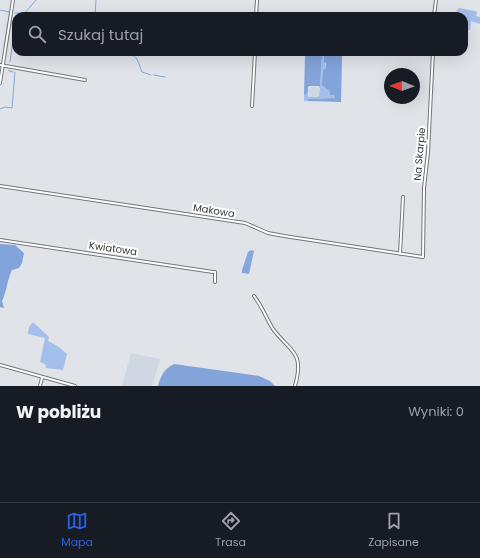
<!DOCTYPE html>
<html lang="pl">
<meta charset="utf-8">
<style>
:root{--surface:#171b24;--page:#242831;--text:#f1f3f6;--muted:#9ea1a6;--line:#363941;--accent:#2563eb}
body{margin:0;font-family:Poppins,sans-serif;background:var(--page);color:var(--text)}
.compass{position:absolute;left:384px;top:68px;width:36px;height:36px;border-radius:50%;background:var(--surface);box-shadow:0 4px 16px #0002;rotate:271deg}
.list{margin:0;padding:0;list-style:none}
h2{display:flex;justify-content:space-between;align-items:center;height:52px;margin:0;padding:0 16px;font-size:17px}
h2 small{font-size:13px;font-weight:400;color:var(--muted)}
.icon{flex:none;width:22px;height:22px;fill:none;stroke:currentColor;stroke-width:2;stroke-linecap:round;stroke-linejoin:round}
.map{position:relative;flex:none;width:480px;height:386px;overflow:hidden}
.search{position:absolute;background:var(--surface);box-shadow:0 4px 16px #0002;left:12px;right:12px;top:12px;height:44px;display:flex;align-items:center;gap:10px;box-sizing:border-box;padding:0 14px;border-radius:12px;color:var(--muted);font-size:15px}
.sheet{height:116px;background:var(--surface)}
nav{display:flex;justify-content:space-around;align-items:center;box-sizing:border-box;height:56px;border-top:1px solid var(--line);background:var(--surface);font-size:11px;color:var(--muted)}
nav a{display:grid;justify-items:center;gap:2px}
nav .on{color:var(--accent)}
.map>svg:first-child{display:block}
</style>
<div class="map">
<svg width="480" height="386" viewBox="0 0 480 386">
<rect width="100%" height="100%" fill="#e0e3e8"/>
<path fill="#cfd7e2" d="M308 92a6 6 0 1 1 12 0a6 6 0 1 1-12 0Z
M 131,353 L 160,359 L 152,386 L 122,386 Z"/>
<path fill="#a4bfeb" d="M 459,8 L 475,11 L 477,12 L 476,16 L 480,17 L 480,24 L 471,21 L 470,30 L 464,30 L 464,16 L 456,16 L 456,12 Z
M 307,53 L 326,55 L 324,56 L 326,68 L 323,70 C 321,82 327,88 334,95 L 335,98 L 308,99 L 308,101 L 304,101 L 304,94 L 308,91 L 308,95 L 309,97 L 317,97 L 319,96 L 320,88 L 318,86 L 320,86 L 322,56 L 306,55 L 305,56 L 305,54 Z
M 33,322 L 49,337 L 48,341 L 59,347 L 67,354 L 63,370 L 46,368 L 45,364 L 40,362 L 45,338 L 28,334 L 29,327 Z"/>
<path fill="#82a4db" d="M 308,54 L 322,56 L 320,86 L 310,86 L 308,87 L 308,91 L 305,95 L 304,94 L 305,56 Z
M 324,55 L 342,56 L 341,102 L 308,101 L 308,99 L 335,98 L 334,95 L 330,95 L 330,91 L 322,85 L 323,70 L 326,68 L 326,63 L 324,62 Z
M 0,244 L 15,245 L 24,253 L 22,263 L 19,268 L 12,270 C 7,280 7,291 2,301 L 4,308 L 0,307 Z
M 174,364 L 259,376 L 270,381 L 275,386 L 158,386 C 161,375 164,369 174,364 Z"/>
<path fill="#85a7de" d="M 251,250 L 254,251 L 249,274 L 242,273 L 242,270 L 248,252 Z"/>
<g fill="none" stroke-linecap="round" stroke-linejoin="round">
<path stroke="#85a7de" stroke-width="1" d="M 0,10 L 10,12
M 15,13 L 25,13 L 36,0
M 95,16 L 96,0
M 129,52 L 137,59 L 142,72 L 151,75
M 10,62 L 16,20
M 9,70 L 9,71 L 13,72
M 154,75 L 165,77
M 0,109 L 5,107 L 12,108 L 15,72"/>
<g stroke="#73757a" stroke-width="4">
<path id="street" d="M 256,16 L 257,0
M 434,16 L 436,0
M 0,65 L 85,80
M 0,83 L 13,0
M 252,106 L 255,52
M 0,186 L 245,223 L 268,233 L 284,236 L 423,257 L 424,188 L 428,152 L 433,52
M 0,240 L 213,272 L 215,272 L 215,282
M 400,254 L 403,197
M 254,296 C 262,306 266,318 273,329 C 290,352 305,351 295,386
M 0,365 L 75,386
M 40,386 L 42,378"/>
</g>
<use href="#street" stroke="#fff" stroke-width="2"/>
</g>
<g text-anchor="middle" stroke-width="4" stroke-linejoin="round" paint-order="stroke">
<g font-size="10" fill="#38393b" stroke="#fff">
<text transform="translate(419 154) rotate(-85)" y="4">Na Skarpie</text>
<text transform="translate(214 210) rotate(9)" y="4">Makowa</text>
<text transform="translate(113 248) rotate(8)" y="4">Kwiatowa</text>
</g>
</g>
</svg>
<svg class="compass" viewBox="-18 -18 36 36"><path d="M0-13l5 13h-10z" fill="#e53935"/><path d="M0 13l5-13h-10z" fill="#9ea1a6"/></svg>
<div class="search"><svg class="icon" aria-label="search" viewBox="0 0 24 24"><circle cx="10" cy="10" r="6"/><path d="M15 15l6 6"/></svg>Szukaj tutaj</div>
</div>
<section class="sheet">
<h2>W pobliżu<small>Wyniki: 0</small></h2>
<ul class="list">
</ul>
</section>
<nav>
<a class="on"><svg class="icon" aria-label="map" viewBox="0 0 24 24"><path d="M3 6l6-2 6 2 6-2v14l-6 2-6-2-6 2zM9 4v14M15 6v14"/></svg>Mapa</a>
<a><svg class="icon" aria-label="directions" viewBox="0 0 24 24"><path d="M12 3l9 9-9 9-9-9zM9 14v-3h6M13 9l2 2-2 2"/></svg>Trasa</a>
<a><svg class="icon" aria-label="saved" viewBox="0 0 24 24"><path d="M7 4h10v16l-5-4-5 4z"/></svg>Zapisane</a>
</nav>
